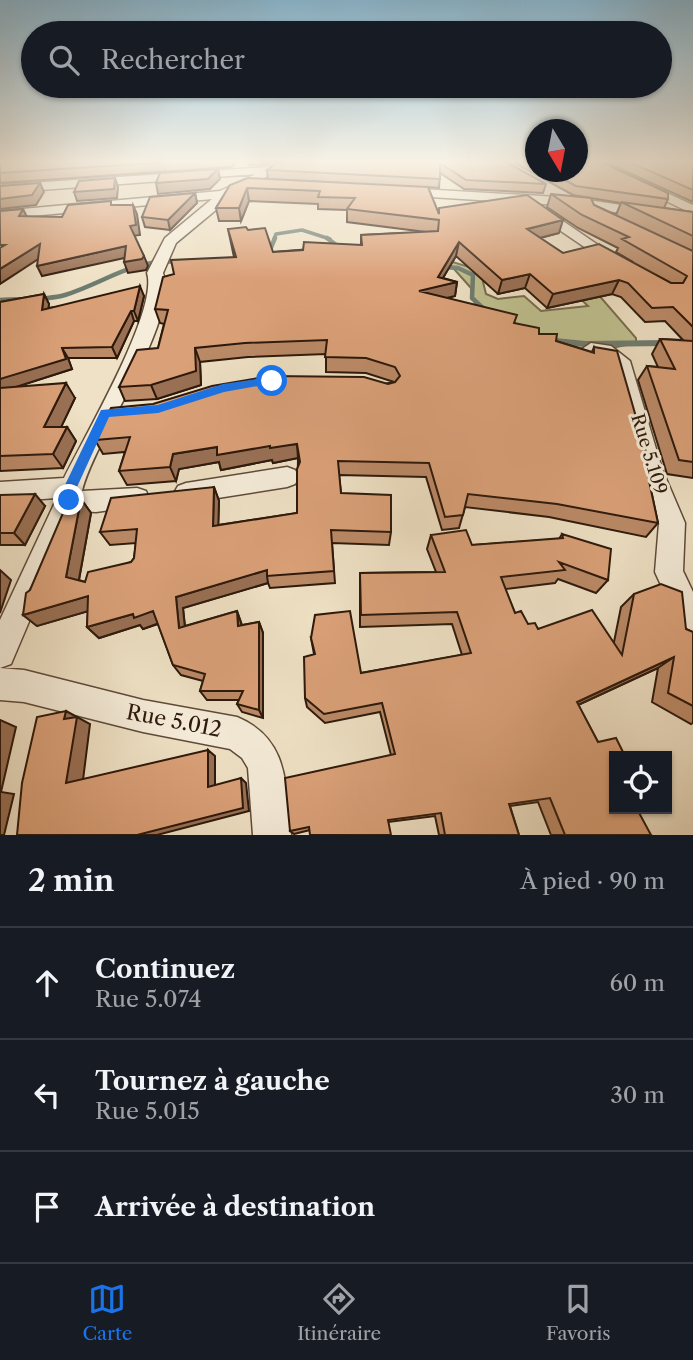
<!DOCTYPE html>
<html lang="fr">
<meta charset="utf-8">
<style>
:root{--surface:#171b24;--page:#20242c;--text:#f1f3f6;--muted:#9ea1a6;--line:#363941;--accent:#1a73e8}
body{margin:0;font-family:"Libre Caslon Text",serif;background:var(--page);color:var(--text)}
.controls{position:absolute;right:21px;bottom:21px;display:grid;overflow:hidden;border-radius:0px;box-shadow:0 2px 5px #0004}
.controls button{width:63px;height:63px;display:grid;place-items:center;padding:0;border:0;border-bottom:2px solid var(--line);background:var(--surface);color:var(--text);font:35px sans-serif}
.compass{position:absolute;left:525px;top:119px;width:63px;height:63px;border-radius:50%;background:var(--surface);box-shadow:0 2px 5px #0004;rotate:170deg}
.stop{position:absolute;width:21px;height:21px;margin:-16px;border:5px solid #1a73e8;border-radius:50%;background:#fff}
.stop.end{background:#1a73e8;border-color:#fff;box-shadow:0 2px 7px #0008}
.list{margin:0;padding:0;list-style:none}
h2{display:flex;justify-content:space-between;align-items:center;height:91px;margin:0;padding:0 28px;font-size:30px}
h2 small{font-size:23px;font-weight:400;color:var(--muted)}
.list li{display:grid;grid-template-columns:46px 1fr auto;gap:21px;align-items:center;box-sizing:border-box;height:112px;padding:0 28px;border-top:2px solid var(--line)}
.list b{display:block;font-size:26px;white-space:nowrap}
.list p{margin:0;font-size:23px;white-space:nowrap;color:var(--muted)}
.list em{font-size:23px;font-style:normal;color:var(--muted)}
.icon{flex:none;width:38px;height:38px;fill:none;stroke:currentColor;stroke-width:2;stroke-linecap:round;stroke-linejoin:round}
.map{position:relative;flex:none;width:693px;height:835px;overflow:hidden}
.search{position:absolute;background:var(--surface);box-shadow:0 2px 5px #0004;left:21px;right:21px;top:21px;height:77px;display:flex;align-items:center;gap:18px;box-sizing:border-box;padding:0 24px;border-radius:38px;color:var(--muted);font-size:26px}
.sheet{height:427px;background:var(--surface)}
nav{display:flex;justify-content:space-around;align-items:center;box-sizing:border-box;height:98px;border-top:2px solid var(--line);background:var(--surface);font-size:19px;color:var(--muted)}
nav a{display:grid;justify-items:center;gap:4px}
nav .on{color:var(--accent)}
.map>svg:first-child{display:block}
</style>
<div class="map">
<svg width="693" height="835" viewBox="0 0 693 835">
<rect width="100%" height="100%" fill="#efe1c5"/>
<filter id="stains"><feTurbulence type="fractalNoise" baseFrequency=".00286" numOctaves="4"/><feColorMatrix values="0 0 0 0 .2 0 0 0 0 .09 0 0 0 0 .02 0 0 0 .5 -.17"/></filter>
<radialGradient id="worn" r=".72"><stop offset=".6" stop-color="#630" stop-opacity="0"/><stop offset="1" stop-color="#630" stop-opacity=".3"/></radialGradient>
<path fill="#c0c190" stroke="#766d4e" stroke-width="2" d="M 446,260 L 469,267 L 512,272 L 483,282 L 486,294 L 498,299 L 524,296 L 541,311 L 588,306 L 550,270 L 591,286 L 636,338 L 636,343 L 578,355 L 483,316 L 472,298 L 471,288 Z"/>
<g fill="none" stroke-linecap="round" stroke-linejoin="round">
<path stroke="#6e7c70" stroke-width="3.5" d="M 274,239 L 276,234 L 302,230 L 330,239"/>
<path stroke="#6e7c70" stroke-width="4.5" d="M 327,238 L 340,248
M 269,252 L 275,238
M 444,267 L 458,268 L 473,275 L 472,298 L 485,310
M 0,300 C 21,298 44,301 65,295 C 104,283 134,258 177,262"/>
<path stroke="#6e7c70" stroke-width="6" d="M 555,341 L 585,344 L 667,343"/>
<g stroke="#5e4b3a" stroke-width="3">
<path id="street" d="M 276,162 L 288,162 L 252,186 L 226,197 L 217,209 L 176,243 L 163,273 C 180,321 95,438 82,491 L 137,488 L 146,491 L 149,498 L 146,505 L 96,512 L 76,511 L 11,664 L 0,668 L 24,670 L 143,700 L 237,717 C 290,739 285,786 291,835 L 253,835 L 248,768 L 242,758 L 230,749 L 143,732 L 24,702 L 0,700 L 0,620 L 57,498 L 0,502 L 0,482 L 64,478 C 83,439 159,310 147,273 L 165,238 L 212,199 L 0,219 L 0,211 L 220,191 L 256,174 L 0,193 L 0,185 L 267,167 Z
M 585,162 L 599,162 L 693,205 L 693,214 Z
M 403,188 L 575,198 L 693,216 L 693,224 L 575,206 L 399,195 L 397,192 Z
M 537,205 L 541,206 L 620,260 L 618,263 L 608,263 L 533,212 L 533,206 Z
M 591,343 L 611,346 L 630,361 L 662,469 L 685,523 L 683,571 L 693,592 L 693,638 L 683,633 L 655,572 L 659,523 L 638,469 L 612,364 L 600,355 L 591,360 L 584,358 L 582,349 Z
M 287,467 L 295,470 L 299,477 L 295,484 L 287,487 L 186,503 L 178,500 L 174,493 L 178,486 L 186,483 Z"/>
</g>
<use href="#street" fill="#f5ecd9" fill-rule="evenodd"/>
</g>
<path fill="#bb8a67" stroke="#2d190c" stroke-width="2" d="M 0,162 L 236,162 L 232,167 L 0,183 Z
M 250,162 L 271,162 L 266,164 L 250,165 Z
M 278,162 L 506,162 L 546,184 L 543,193 L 464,189 L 440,173 L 439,188 L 428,187 L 438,213 L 559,233 L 540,238 L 563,253 L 633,262 L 616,252 L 618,248 L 578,228 L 547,207 L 551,194 L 594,205 L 616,215 L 621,203 L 573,195 L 513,162 L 536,162 L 536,172 L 578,172 L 668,199 L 664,208 L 693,212 L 693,478 L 667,474 L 638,380 L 647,366 L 658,367 L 652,354 L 660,339 L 683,340 L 665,321 L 645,322 L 621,297 L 612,294 L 547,308 L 525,288 L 498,294 L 456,256 L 443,278 L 457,282 L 455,296 L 448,298 L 514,323 L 556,341 L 592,352 L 594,347 L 649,462 L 646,466 L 658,523 L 646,537 L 549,517 L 465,507 L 459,528 L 442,530 L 426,477 L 339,475 L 341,493 L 391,532 L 389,545 L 332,543 L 335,583 L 270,588 L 268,583 L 183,608 L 185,626 L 237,611 L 242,625 L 259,622 L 263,633 L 263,718 L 242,712 L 237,704 L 239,700 L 207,700 L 200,691 L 203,681 L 181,675 L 173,665 L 158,624 L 143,629 L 140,625 L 99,638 L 87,627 L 88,611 L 37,626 L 23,615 L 30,590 L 81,499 L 91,513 L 79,580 L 85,582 L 131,562 L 134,558 L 136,543 L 110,545 L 100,532 L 214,487 L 219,501 L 218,525 L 297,513 L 298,458 L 273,463 L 272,460 L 221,470 L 219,462 L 179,469 L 176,481 L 127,485 L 119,471 L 125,452 L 103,454 L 95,440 L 394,382 L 366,373 L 326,372 L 326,354 L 248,357 L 200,362 L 201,385 L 157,399 L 125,401 L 119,387 L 158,348 L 164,324 L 160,323 L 155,309 L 234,257 L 228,229 L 248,230 L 273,252 L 361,245 L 361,235 L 426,232 L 347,222 L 347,210 L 318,209 L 318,204 L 249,201 L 241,221 L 219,221 L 216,208 L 230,185 L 344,183 L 268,179 L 267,170 Z
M 605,162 L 693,162 L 689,162 L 693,163 L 693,202 Z
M 195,193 L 197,203 L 170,230 L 145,227 L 142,217 Z
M 44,294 L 49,304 L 48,308 L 144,296 L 138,321 L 134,321 L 117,358 L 68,358 L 72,369 L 16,387 L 75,398 L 61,427 L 67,427 L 76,441 L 63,468 L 0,471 L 0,302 Z
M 0,495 L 45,506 L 25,545 L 0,545 Z
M 562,534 L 608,580 L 596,593 L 558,579 L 555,583 L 505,589 L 515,613 L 528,624 L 538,629 L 614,642 L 621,607 L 634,594 L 686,629 L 693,632 L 693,723 L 691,724 L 652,702 L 658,668 L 578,705 L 598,742 L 614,756 L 614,809 L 651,835 L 551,835 L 538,802 L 510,806 L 519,835 L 439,835 L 435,816 L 388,822 L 310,830 L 294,834 L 290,831 L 391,755 L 380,712 L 325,723 L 307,707 L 305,698 L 314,654 L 311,638 L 361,673 L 462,655 L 452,624 L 360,627 L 360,573 L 436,572 L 427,549 L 431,535 L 472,545 L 559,539 Z"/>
<path fill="#997054" stroke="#2d190c" stroke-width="2" d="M 218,169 L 220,179 L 210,189 L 158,194 L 156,183 Z
M 115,178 L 118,187 L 117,198 L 77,201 L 74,192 Z
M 40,183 L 44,192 L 36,205 L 0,209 L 0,199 Z
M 247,188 L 249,201 L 241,221 L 239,208 Z
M 195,193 L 197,203 L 170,230 L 168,220 Z
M 133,205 L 137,214 L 140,235 L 133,236 L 130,226 Z
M 23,209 L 28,219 L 19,216 Z
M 563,220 L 559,233 L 524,242 L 527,229 Z
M 459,242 L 456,256 L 438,286 L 457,282 L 455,296 L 418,305 L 419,291 L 438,277 Z
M 40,244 L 46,254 L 0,284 L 0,269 Z
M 126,246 L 129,257 L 42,276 L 37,266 Z
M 144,256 L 148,266 L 146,270 L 128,273 L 124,262 Z
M 530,274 L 525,288 L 498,294 L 502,280 Z
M 619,280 L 612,294 L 547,308 L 553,294 Z
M 140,286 L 144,296 L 138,321 L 134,311 Z
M 44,294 L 49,304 L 47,320 L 42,310 Z
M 131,311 L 134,321 L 117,358 L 112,347 Z
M 62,348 L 68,358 L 72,369 L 0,392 L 0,379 Z
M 195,348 L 200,362 L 201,385 L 157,399 L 151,385 Z
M 66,383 L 75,398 L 54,442 L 44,427 Z
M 67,427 L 76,441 L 63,468 L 53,454 Z
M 297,444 L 298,458 L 273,463 L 272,460 L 221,470 L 219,462 L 179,469 L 176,481 L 170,467 L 173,454 L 217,447 Z
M 214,487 L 219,501 L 218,539 L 213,526 Z
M 35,494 L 45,506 L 25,545 L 14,533 Z
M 81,499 L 91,513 L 77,590 L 66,577 Z
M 0,570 L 11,580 L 0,613 Z
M 267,570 L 267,576 L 268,583 L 183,608 L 186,639 L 179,628 L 176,597 Z
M 88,596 L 99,608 L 37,626 L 23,615 Z
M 153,611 L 162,622 L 143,629 L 140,625 L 99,638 L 87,627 L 133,614 Z
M 237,611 L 241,623 L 243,637 L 238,626 Z
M 259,622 L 263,633 L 263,718 L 259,710 Z
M 674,657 L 658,668 L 565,711 L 577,702 Z
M 66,711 L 90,724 L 82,788 L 66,783 L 64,719 Z
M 0,720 L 16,727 L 1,792 L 14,794 L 4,835 L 0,835 Z
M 208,750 L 215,756 L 215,792 L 208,787 Z
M 241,778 L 246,783 L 249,811 L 157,835 L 137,835 Z"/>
<path fill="#daa078" stroke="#2d190c" stroke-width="2" d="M 0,162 L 167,162 L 0,173 Z
M 278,162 L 506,162 L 546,184 L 466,180 L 440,163 L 440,179 L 267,170 Z
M 578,162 L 601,162 L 668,193 L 668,199 L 576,186 L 549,172 L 578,172 Z
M 629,162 L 689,162 L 693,163 L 693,190 Z
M 218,169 L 208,179 L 156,183 L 160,173 Z
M 115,178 L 114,189 L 74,192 L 79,181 Z
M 248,178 L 428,187 L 439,214 L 439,208 L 527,195 L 563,220 L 527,229 L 563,253 L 599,244 L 671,283 L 683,283 L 687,276 L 622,239 L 629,237 L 582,215 L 551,194 L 591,198 L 594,205 L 693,251 L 693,327 L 673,307 L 652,308 L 628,283 L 619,280 L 553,294 L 530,274 L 502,280 L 459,242 L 438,277 L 457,282 L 419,291 L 517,315 L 514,323 L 539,328 L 539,334 L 557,334 L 556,341 L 594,353 L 594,347 L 617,351 L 649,462 L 645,462 L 658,523 L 557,504 L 468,494 L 463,515 L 445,517 L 429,463 L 338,461 L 341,493 L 391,495 L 391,532 L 331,530 L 334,571 L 267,576 L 267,570 L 176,597 L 179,628 L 237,611 L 238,626 L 259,622 L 259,710 L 237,704 L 243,691 L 200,691 L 205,674 L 173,665 L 153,611 L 134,618 L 133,614 L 87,627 L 88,596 L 23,615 L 26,593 L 30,590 L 69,499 L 81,499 L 66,577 L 85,582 L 88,572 L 131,562 L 134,558 L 137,529 L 100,532 L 111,498 L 214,487 L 213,526 L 297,513 L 297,469 L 300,462 L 297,444 L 270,448 L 270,446 L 217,455 L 217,447 L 173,454 L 170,467 L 119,471 L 130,437 L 95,440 L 111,408 L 153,404 L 212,386 L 270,376 L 364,377 L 388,384 L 395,382 L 400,376 L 395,367 L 366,358 L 325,357 L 327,340 L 245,343 L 195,348 L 196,371 L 151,385 L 119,387 L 137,350 L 158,348 L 168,310 L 155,309 L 163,277 L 174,274 L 171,260 L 236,257 L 228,229 L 246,227 L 248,230 L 265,228 L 273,252 L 303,250 L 304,242 L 362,245 L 361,235 L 438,231 L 439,220 L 347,209 L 355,198 L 318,197 L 320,191 L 247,188 L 239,208 L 216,208 L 230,185 Z
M 40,183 L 32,195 L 0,199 L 0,186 Z
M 195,193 L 168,220 L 142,217 L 150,197 Z
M 111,201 L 111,205 L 133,205 L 136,225 L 130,226 L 144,256 L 142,259 L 124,262 L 126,246 L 37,266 L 40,244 L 0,269 L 0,248 L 5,245 L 0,245 L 0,211 L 23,209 L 19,216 L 62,217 L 68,205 Z
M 621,202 L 693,212 L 693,236 Z
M 140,286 L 134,311 L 131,311 L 112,347 L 62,348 L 66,359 L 0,379 L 0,302 L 44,294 L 42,310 Z
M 660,339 L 693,341 L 693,462 L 679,460 L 647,366 L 675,369 Z
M 66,383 L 44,427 L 67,427 L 53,454 L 0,456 L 0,388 Z
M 35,494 L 14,533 L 0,533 L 0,495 Z
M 466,530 L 472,545 L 563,538 L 562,534 L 611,549 L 608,580 L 559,562 L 565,570 L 501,577 L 515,613 L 521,611 L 528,624 L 535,623 L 538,629 L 592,610 L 622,655 L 634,594 L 661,584 L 682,592 L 686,629 L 693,632 L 693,706 L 668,693 L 674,657 L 577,702 L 598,742 L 616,738 L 625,756 L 614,756 L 614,809 L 637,809 L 651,835 L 565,835 L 550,798 L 509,804 L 519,835 L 445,835 L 441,813 L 388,820 L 391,835 L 310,835 L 309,827 L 290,831 L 285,778 L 395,754 L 382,703 L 324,714 L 305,698 L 304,657 L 315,654 L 311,638 L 315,615 L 350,611 L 361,673 L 471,653 L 457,612 L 361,615 L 360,573 L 445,572 L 431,535 Z
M 66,711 L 64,719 L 77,717 L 66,783 L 208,750 L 208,787 L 241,778 L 243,808 L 137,835 L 17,835 L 22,783 L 37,717 Z"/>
<linearGradient id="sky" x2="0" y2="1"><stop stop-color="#89b8d2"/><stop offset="0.58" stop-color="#f8f2e5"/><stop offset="1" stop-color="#f8f2e5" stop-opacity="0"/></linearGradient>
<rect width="693" height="279" fill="url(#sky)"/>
<path fill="#1a73e8" d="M 272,377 L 277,381 L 275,383 L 224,392 L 158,413 L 109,417 L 77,487 L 74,504 L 64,504 L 64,487 L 101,410 L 158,405 L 223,384 Z"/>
<g text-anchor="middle" stroke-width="6" stroke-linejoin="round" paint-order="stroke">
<g font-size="18" fill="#2d190c" stroke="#f5ecd9">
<text transform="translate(649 454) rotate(73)" y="6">Rue 5.109</text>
</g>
<g font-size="21" fill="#2d190c" stroke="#f5ecd9">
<text transform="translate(174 721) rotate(11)" y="7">Rue 5.012</text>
</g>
</g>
<rect width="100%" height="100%" filter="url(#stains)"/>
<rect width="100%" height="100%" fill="url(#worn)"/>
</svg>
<div class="controls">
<button><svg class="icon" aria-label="locate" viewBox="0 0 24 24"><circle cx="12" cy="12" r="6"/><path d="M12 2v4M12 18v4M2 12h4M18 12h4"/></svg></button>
</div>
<svg class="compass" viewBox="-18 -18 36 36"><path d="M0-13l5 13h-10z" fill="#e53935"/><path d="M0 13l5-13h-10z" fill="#9ea1a6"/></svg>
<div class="stop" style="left:272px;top:381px"></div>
<div class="stop end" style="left:69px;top:500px"></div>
<div class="search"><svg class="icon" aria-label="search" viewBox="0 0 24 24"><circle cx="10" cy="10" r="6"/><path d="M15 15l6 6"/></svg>Rechercher</div>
</div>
<section class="sheet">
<h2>2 min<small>À pied · 90 m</small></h2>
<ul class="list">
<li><svg class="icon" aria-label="ahead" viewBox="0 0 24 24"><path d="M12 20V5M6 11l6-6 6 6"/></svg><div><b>Continuez</b><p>Rue 5.074</p></div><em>60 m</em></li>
<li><svg class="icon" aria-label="left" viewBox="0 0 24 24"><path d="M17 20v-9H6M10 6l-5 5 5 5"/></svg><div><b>Tournez à gauche</b><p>Rue 5.015</p></div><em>30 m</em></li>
<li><svg class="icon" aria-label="arrive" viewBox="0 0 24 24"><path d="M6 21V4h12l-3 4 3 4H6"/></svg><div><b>Arrivée à destination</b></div></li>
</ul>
</section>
<nav>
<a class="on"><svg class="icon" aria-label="map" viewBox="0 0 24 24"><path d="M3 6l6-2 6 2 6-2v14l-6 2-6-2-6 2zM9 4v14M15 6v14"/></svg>Carte</a>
<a><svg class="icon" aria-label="directions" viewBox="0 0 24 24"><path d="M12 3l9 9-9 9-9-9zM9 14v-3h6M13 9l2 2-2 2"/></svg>Itinéraire</a>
<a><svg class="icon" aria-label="saved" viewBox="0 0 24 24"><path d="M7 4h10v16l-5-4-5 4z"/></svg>Favoris</a>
</nav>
